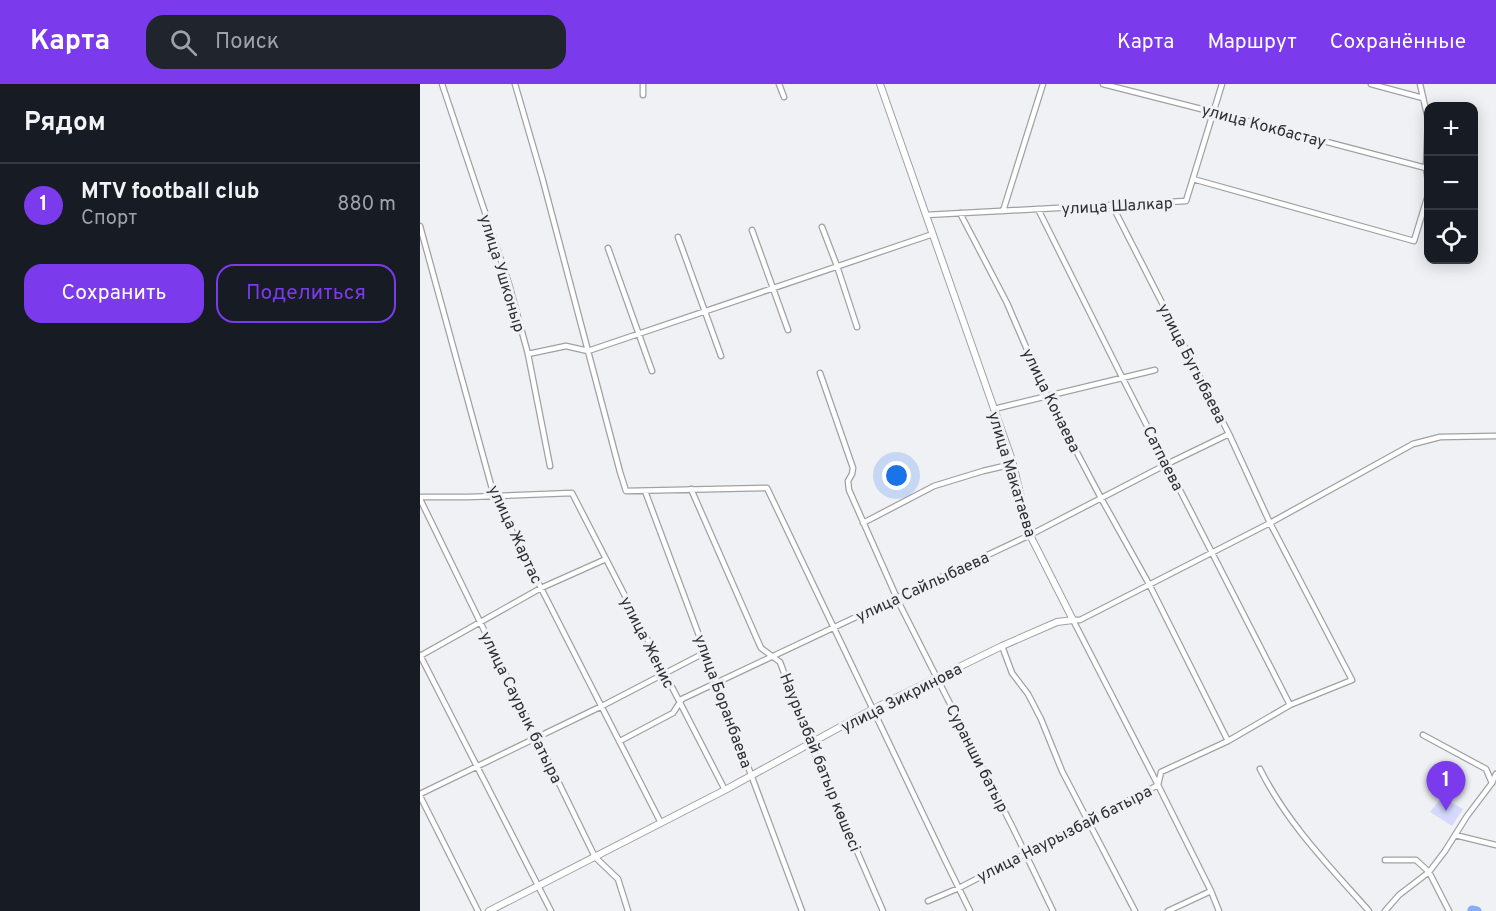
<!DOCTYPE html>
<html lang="ru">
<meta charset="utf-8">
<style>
:root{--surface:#171b24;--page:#20242c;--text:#f1f3f6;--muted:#9ea1a6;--line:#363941;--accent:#7c3aed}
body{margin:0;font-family:Overpass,sans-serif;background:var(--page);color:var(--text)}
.controls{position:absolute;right:18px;top:18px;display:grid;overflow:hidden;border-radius:12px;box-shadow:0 3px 15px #0003}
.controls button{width:54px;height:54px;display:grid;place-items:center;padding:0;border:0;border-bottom:2px solid var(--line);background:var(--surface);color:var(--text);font:30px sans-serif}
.you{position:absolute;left:477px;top:392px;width:21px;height:21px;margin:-15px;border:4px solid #fff;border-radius:50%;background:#1a73e8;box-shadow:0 0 0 9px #1a73e833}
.badge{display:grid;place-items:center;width:39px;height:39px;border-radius:50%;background:var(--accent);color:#fff;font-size:20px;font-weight:700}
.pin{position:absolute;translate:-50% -50px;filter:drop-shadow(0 2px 3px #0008)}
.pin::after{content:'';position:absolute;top:32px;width:21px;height:18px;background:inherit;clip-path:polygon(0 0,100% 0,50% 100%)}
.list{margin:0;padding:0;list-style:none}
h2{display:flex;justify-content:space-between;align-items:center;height:78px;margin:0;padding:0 24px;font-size:26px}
h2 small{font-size:20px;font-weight:400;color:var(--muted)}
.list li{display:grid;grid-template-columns:39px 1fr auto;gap:18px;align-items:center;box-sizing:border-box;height:84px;padding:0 24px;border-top:2px solid var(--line)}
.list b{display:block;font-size:22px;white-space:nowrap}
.list p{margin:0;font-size:20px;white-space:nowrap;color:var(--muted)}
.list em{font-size:20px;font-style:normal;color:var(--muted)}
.actions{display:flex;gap:12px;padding:18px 24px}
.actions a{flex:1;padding:14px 0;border:2px solid var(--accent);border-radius:18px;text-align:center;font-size:21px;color:var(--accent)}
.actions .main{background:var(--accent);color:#fff}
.icon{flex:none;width:33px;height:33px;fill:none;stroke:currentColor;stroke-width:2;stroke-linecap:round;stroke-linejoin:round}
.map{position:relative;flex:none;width:1076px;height:827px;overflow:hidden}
header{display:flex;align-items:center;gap:36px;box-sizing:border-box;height:84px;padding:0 30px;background:var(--accent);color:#fff}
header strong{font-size:28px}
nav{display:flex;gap:33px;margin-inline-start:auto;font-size:21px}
.search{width:420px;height:54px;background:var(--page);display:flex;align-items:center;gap:15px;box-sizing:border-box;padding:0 21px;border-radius:18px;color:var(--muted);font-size:22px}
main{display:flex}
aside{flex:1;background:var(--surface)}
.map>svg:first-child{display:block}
</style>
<header>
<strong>Карта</strong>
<div class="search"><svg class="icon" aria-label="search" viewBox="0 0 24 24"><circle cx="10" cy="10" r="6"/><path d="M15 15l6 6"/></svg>Поиск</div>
<nav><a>Карта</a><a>Маршрут</a><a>Сохранённые</a></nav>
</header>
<main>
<aside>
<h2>Рядом<small></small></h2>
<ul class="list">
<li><span class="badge">1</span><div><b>MTV football club</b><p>Спорт</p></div><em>880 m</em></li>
</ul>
<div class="actions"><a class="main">Сохранить</a><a>Поделиться</a></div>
</aside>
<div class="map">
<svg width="1076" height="827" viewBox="0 0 1076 827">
<rect width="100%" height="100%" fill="#f0f1f5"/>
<path fill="#d5dafd" d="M 1022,713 L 1043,725 L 1032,742 L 1010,728 Z"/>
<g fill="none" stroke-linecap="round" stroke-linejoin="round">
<path stroke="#86aef8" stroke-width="9" d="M 1052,826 L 1057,827"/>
<g stroke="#a1a1a5" stroke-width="7">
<path id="minor" d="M 22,0 L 89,200 L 108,270 L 130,382
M 95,0 L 122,93 L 200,388 L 206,407 L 347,404 L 524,774 L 550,827
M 223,0 L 223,11
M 359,0 L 364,13
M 683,0 L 793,28 L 1006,84
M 951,0 L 1003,14
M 1000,0 L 1008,35 L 1006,84 L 1008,97
M 773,95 L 994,157 L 1008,111
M 618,125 L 702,293 L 870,621
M 583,127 L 623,0
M 540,129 L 587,219 L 627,312 L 681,414 L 729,500 L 808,657
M 506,131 L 766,117 L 802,0
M 0,142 L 74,412 L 241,739
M 402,143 L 417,182 L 437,243
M 332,146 L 368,246
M 258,153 L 301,272
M 188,164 L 232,287
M 108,270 L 146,262 L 168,267 L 513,150
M 400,289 L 433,384 L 432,390 L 428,397 L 429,406 L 480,521 L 594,746 L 633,827
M 574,325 L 735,286
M 271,405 L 341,564 L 360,578 L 390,659 L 463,827
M 225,407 L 382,827
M 0,413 L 48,413 L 152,409 L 305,706
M 0,415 L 175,773 L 198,795 L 208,827
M 443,439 L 514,402 L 563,387 L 593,380
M 582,562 L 592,589 L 608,610 L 621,635 L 642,687 L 715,827
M 0,571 L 131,827
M 0,572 L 121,504 L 186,475
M 1003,651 L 1066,685 L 1072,699
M 200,657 L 253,629 L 262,615 L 610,451 L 747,380 L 809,350
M 840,685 C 867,739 909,782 949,827
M 0,710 L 182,622 L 286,568
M 0,712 L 58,827
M 1035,751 L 1076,761
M 965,776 L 996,776 L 1009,788 L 1029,827
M 508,817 L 539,804 L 738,701 L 741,688 L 808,657 L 870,621 L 932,596 L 850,439 L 809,350 L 692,121
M 748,827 L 791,807
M 799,827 L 791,807 L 738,701 L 653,536 L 660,536 L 850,439 L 993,360 L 1020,353 L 1076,352
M 965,827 L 979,811 L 1009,788 L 1025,767 L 1047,732 L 1072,699 L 1076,690"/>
</g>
<g stroke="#a1a1a5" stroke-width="8">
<path id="tertiary" d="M 69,827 L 305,706 L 453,625 L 582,562 L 637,538 L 653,536 L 610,451 L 592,376 L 460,0"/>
</g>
<use href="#minor" stroke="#fff" stroke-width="4.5"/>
<use href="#tertiary" stroke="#fff" stroke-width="6"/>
</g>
<g text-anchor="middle" stroke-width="6" stroke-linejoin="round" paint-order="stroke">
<g font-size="16" fill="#2f2f31" stroke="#f0f1f5">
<text transform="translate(844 41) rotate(15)" y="6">улица Кокбастау</text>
<text transform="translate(697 121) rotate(-3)" y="6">улица Шалкар</text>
<text transform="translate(83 189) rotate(73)" y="6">улица Ушконыр</text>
<text transform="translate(773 279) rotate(63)" y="6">улица Бугыбаева</text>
<text transform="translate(632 316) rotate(64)" y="6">улица Конаева</text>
<text transform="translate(744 374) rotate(63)" y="6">Сатпаева</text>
<text transform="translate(593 390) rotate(73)" y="6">улица Макатаева</text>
<text transform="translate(96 450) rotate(65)" y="6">улица Жартас</text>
<text transform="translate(502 502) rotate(-25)" y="6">улица Сайлыбаева</text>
<text transform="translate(228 558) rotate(63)" y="6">улица Женис</text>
<text transform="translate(481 613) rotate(-27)" y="6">улица Зикринова</text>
<text transform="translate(304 617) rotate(70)" y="6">улица Боранбаева</text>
<text transform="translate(102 623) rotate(64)" y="6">улица Саурык батыра</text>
<text transform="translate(558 674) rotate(63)" y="6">Суранши батыр</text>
<text transform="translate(401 678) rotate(68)" y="6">Наурызбай батыр көшесі</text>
<text transform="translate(644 749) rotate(-27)" y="6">улица Наурызбай батыра</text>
</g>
</g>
</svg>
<div class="controls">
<button>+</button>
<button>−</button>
<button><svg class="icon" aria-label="locate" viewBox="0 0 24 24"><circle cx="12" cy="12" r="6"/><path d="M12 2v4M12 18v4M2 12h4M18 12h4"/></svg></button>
</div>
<div class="you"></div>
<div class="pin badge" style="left:1026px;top:727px">1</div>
</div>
</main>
